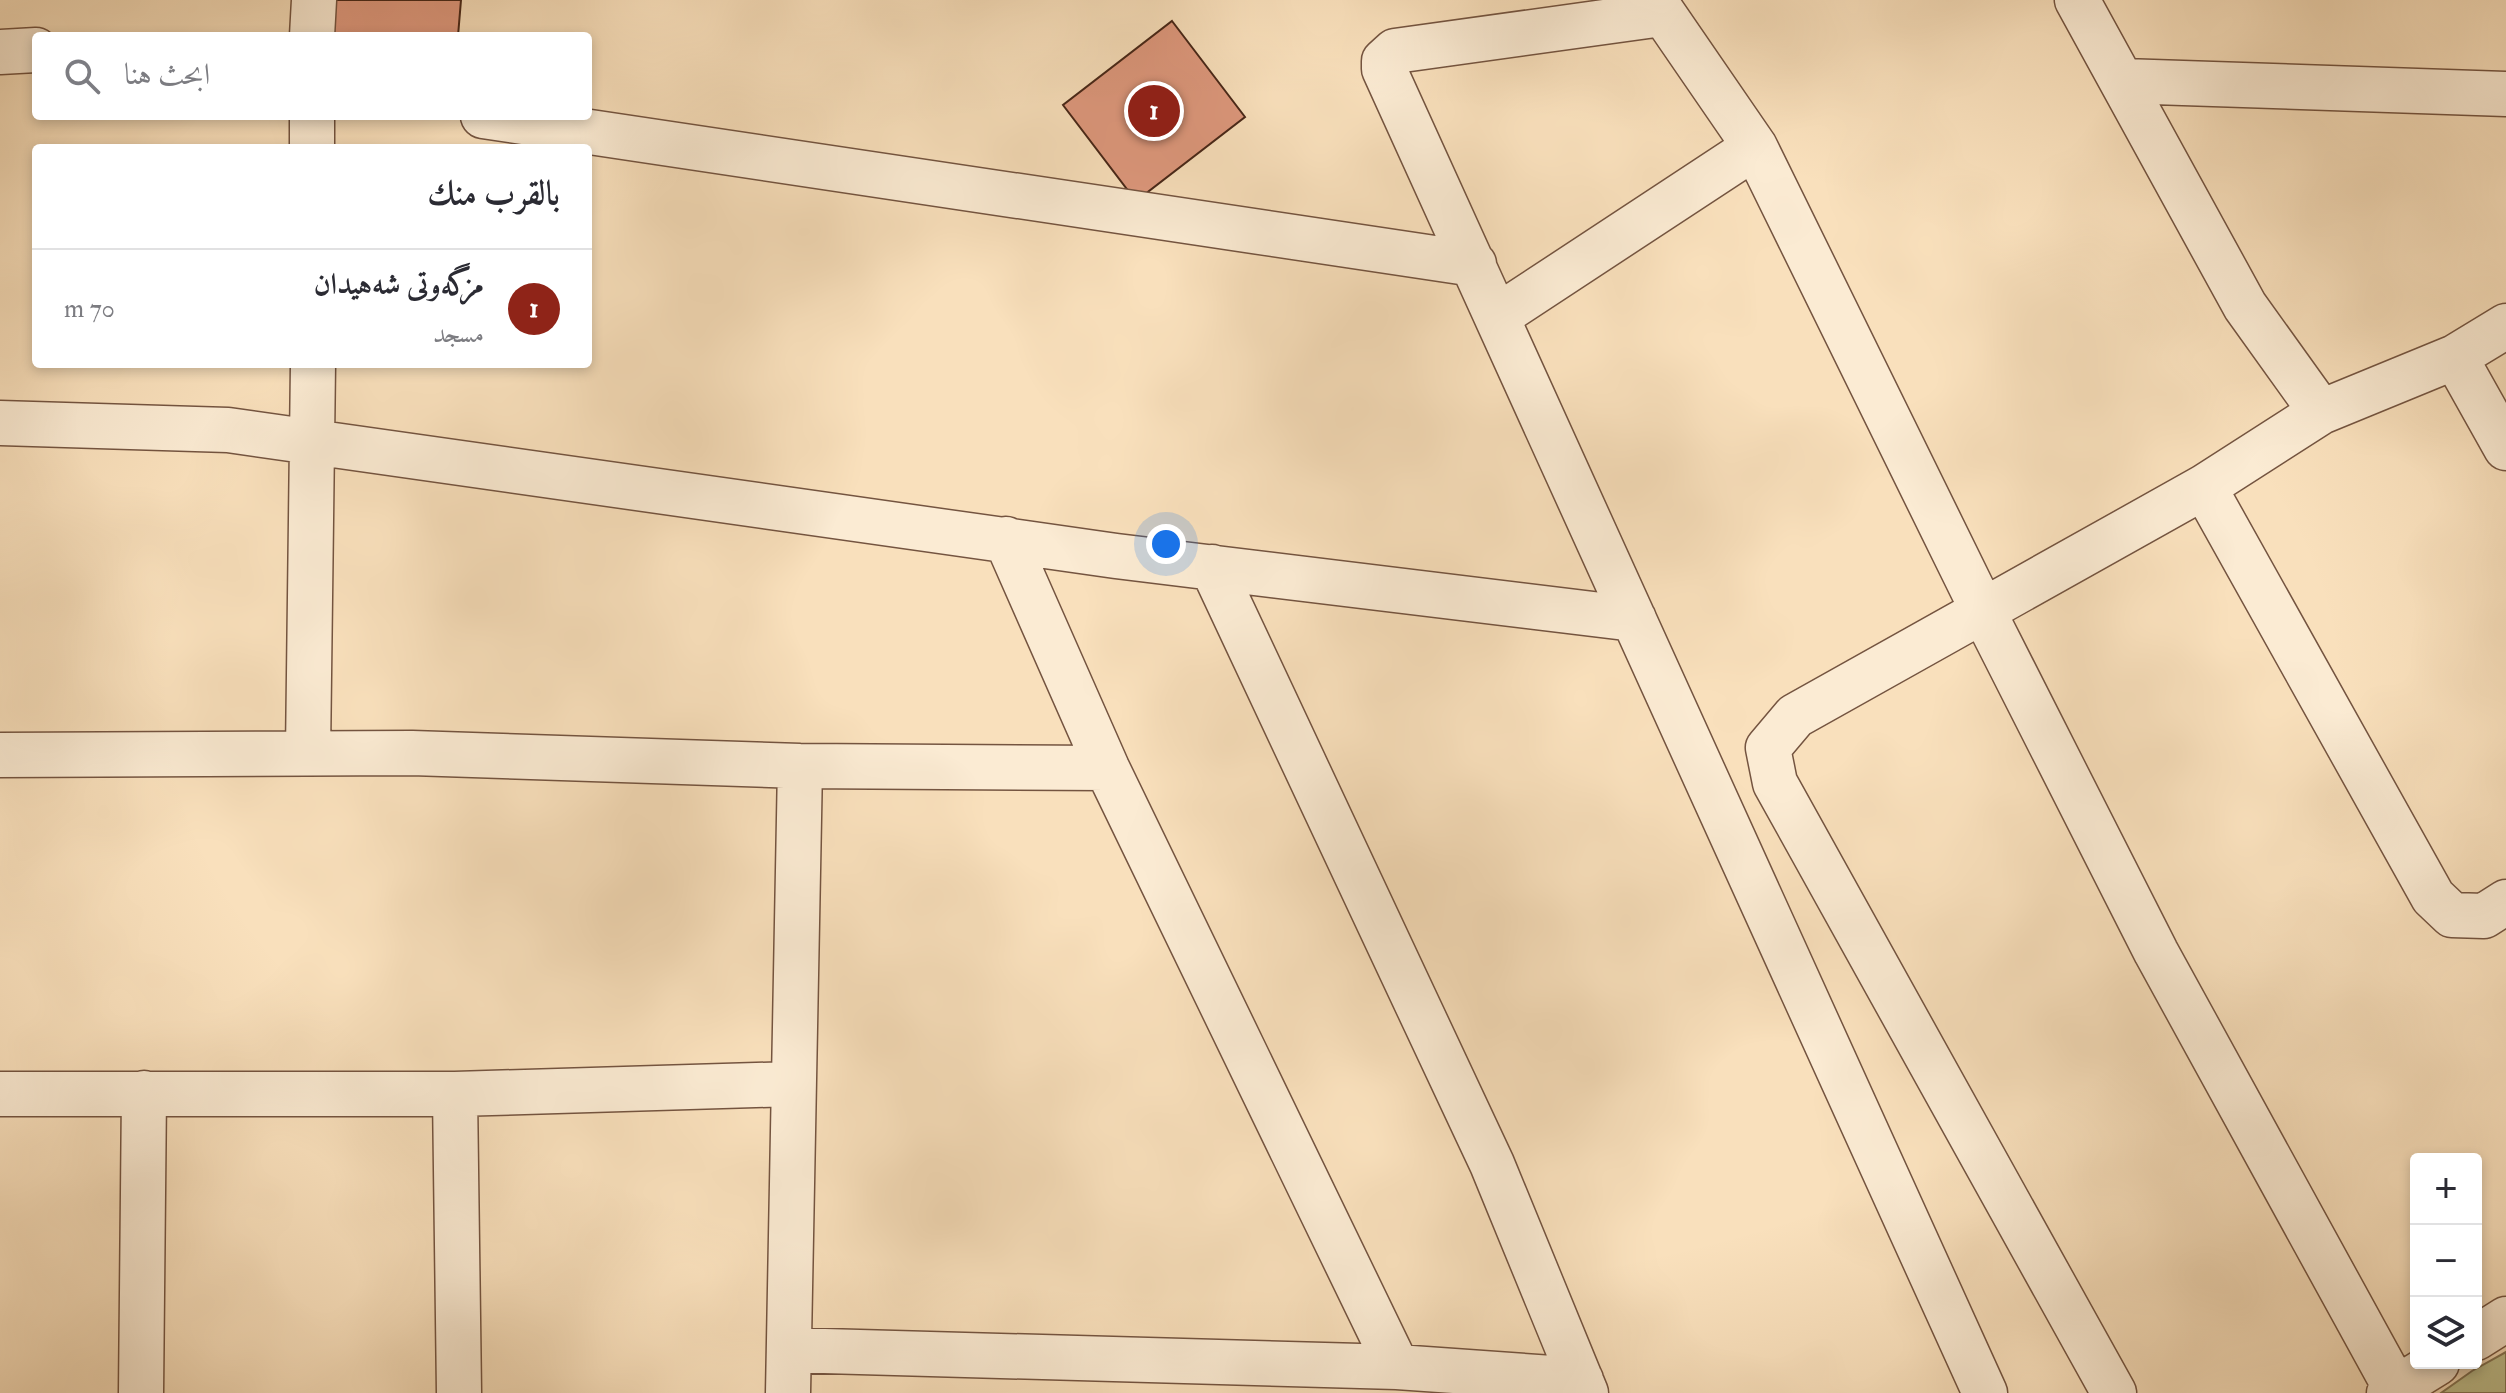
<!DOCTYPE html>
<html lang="ar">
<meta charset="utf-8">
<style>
:root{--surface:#fff;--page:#f7f7f7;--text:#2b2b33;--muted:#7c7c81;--line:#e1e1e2;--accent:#8f2418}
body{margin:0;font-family:"IM FELL Double Pica",Amiri,serif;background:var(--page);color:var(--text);direction:rtl}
.controls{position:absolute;right:24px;bottom:24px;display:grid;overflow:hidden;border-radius:8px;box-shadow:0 4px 12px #0003}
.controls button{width:72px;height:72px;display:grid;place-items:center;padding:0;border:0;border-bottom:2px solid var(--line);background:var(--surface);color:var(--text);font:40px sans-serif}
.you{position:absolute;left:1166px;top:544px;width:28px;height:28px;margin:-20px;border:6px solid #fff;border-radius:50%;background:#1a73e8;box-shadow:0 0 0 12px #1a73e833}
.badge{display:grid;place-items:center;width:52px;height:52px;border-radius:50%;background:var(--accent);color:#fff;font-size:26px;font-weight:700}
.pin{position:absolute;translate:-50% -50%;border:4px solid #fff;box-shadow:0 2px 8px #0006}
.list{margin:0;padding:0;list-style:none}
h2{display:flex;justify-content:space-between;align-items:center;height:104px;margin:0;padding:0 32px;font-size:34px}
h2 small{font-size:26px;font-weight:400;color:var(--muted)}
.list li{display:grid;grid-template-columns:52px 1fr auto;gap:24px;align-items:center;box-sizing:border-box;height:120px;padding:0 32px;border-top:2px solid var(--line)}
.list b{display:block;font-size:30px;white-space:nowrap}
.list p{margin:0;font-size:26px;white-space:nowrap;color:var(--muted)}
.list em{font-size:26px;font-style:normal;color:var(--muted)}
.icon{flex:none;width:44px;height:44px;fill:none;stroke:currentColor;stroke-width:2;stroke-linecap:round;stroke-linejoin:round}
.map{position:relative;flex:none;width:2506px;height:1393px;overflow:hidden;direction:ltr}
.search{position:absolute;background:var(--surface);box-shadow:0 4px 12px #0003;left:32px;top:32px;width:560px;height:88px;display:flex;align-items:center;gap:20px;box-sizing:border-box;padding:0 28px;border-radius:8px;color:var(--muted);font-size:30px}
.panel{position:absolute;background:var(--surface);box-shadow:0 4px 12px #0003;left:32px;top:144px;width:560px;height:224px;border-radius:8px;direction:rtl}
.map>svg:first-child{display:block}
</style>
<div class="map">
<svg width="2506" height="1393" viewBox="0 0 2506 1393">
<rect width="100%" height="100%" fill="#f9e0bc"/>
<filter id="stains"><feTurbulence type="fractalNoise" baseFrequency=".0025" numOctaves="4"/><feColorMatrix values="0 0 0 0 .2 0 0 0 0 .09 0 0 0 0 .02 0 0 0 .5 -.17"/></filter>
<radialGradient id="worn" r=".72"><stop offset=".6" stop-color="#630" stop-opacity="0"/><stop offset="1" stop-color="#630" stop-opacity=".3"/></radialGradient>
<path fill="#bfc290" stroke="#837454" stroke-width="2" d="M 2506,1352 L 2506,1393 L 2441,1393 L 2472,1371 Z"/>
<path fill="#de987d" stroke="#472617" stroke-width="2" d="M 330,0 L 461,0 L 458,36 L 327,36 Z
M 1172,21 L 1245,117 L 1136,201 L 1063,105 Z"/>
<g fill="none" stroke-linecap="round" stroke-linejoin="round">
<g stroke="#745440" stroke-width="47">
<path id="minor" d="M 1654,0 L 1755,147 L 1982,609 L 2156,952 L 2396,1389
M 2077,0 L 2245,306 L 2321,412
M 1662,14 L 1395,51 L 1384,61 L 1384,69 L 1985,1393
M 312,36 L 314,0
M 0,52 L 36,50
M 2123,81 L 2506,94
M 312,116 L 312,148
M 483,116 L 1474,264
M 1498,316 L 1755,147
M 2455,357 L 2506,448
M 0,423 L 228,430 L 1116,556 L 1634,619
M 2204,487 L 2433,897 L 2452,915 L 2484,916 L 2506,902
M 1006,539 L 1107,768 L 1397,1367
M 1212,567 L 1492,1164 L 1586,1393
M 308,753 L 313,364
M 0,755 L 412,753 L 800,766 L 1107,768
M 0,1094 L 455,1094 L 792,1084
M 455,1094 L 459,1393
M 2476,1338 L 2506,1319
M 789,1350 L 1397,1367 L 1581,1380
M 141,1393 L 144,1093
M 788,1393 L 800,766
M 2114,1393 L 1775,783 L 1768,748 L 1795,716 L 2204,487 L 2321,412 L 2455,357 L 2506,326
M 2389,1393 L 2437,1363"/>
</g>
<use href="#minor" stroke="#fbebd3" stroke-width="44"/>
</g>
<rect width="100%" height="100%" filter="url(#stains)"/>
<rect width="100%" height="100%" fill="url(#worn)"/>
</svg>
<div class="controls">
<button>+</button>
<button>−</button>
<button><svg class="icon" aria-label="layers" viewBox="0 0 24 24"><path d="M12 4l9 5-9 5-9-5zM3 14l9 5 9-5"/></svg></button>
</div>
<div class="you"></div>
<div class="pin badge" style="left:1154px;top:111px">1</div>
<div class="search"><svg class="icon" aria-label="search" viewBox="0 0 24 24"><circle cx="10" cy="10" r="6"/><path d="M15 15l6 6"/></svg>ابحث هنا</div>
<section class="panel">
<h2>بالقرب منك<small></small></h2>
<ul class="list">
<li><span class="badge">1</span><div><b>مزگەوتی شەهیدان</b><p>مسجد</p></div><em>70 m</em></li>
</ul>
</section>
</div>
